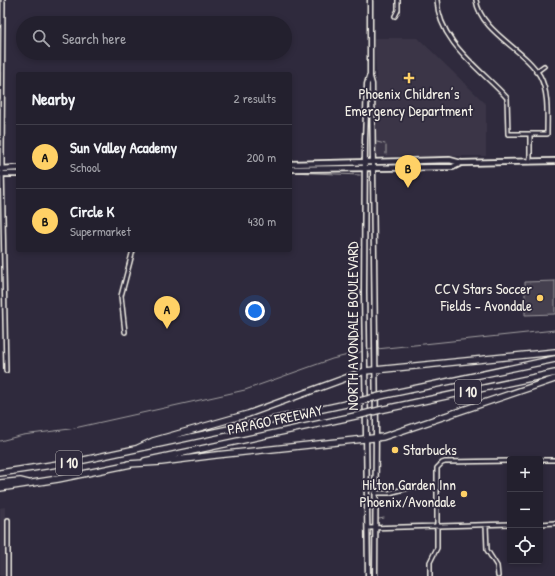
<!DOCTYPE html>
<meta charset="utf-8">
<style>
:root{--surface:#23202e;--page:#2b2836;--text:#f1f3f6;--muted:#a3a3aa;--line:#403e4a;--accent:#ffd166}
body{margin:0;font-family:"Patrick Hand",sans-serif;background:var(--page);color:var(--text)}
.controls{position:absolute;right:12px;bottom:12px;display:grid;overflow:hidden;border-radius:4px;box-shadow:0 2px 6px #0003}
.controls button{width:36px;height:36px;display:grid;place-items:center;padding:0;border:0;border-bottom:1px solid var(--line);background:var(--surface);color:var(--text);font:20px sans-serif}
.you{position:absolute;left:255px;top:311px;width:14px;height:14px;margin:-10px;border:3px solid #fff;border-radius:50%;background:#1a73e8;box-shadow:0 0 0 6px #1a73e833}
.badge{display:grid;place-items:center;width:26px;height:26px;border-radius:50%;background:var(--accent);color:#111;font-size:13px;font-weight:700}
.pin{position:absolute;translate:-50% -33px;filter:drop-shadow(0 1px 2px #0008)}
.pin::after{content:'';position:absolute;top:21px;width:14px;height:12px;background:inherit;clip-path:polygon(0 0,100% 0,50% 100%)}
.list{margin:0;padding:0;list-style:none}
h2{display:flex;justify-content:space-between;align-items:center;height:52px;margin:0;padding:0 16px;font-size:17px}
h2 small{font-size:13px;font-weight:400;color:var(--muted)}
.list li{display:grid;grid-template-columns:26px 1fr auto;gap:12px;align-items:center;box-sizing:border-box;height:64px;padding:0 16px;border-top:1px solid var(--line)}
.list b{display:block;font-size:15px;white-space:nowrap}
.list p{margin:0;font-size:13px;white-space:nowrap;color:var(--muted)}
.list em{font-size:13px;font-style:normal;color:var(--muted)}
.icon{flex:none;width:22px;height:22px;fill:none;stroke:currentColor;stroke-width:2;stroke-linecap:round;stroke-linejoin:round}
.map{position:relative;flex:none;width:555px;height:576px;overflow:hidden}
.search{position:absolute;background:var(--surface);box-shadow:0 2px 6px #0003;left:16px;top:16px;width:276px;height:44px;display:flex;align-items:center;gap:10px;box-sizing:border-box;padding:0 14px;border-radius:22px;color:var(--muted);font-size:15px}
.panel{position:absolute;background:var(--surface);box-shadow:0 2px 6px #0003;left:16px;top:72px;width:276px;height:180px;border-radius:4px}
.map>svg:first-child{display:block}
</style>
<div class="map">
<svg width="555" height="576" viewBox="0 0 555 576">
<rect width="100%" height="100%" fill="#2f2a3d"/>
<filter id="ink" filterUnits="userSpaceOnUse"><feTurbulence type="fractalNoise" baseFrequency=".025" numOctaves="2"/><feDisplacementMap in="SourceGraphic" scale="8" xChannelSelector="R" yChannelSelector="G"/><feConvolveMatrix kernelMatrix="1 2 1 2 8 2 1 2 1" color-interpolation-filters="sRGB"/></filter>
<g filter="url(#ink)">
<path fill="#3b3647" d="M 374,38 L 418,38 L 486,104 L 486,156 L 379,156 L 375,154 L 376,70 Z
M 5,507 L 5,576 L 0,576 L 0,508 Z"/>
<path fill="#454050" stroke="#9c989c" d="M 555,281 L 555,314 L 525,315 L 525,282 Z"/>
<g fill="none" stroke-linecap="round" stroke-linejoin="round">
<path stroke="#a19ea0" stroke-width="1" d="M 377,142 L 385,144
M 386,146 L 386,154
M 290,172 L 360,175
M 377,349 L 555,330
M 367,350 L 373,349
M 0,441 L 23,435 L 70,429 L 245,390 L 332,359 L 364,351
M 379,519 L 384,518"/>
<g stroke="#f4f1e8" stroke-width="6">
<path id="minor" d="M 3,0 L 2,164 L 6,371
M 437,0 C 439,43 481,69 507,98 L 508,134 L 547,134 C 547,115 549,93 540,76 C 525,49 481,33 476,0
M 395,16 L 398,10 L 398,0
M 536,72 L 544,66
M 530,134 L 530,162
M 125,332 L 121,296 L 133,250
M 540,460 L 555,460
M 375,493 L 389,493 L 412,487 L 437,487
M 8,520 L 8,576
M 540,524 L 555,523
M 486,525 L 487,550 L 497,566 L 498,576
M 368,528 L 510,524
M 430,576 L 430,562 L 437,548 L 437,468 L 442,463 L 445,462 L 510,461"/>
</g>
<g stroke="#f4f1e8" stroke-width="7">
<path id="secondary" d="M 370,0 L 370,77 L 372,84 L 376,427 L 375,576
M 368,576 L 364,292 L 365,140 L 367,84 L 369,77"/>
</g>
<g stroke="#f4f1e8" stroke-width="8">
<path id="primary" d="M 290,164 L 450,160 L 461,163 L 555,161
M 0,169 L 18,168
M 290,169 L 453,167 L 461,163
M 0,174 L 18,174"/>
</g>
<g stroke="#f4f1e8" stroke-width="8">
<path id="motorway" d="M 380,396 L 555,359
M 380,410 L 555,373
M 138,448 L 153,441 L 248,414 L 365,371 L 555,352
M 145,461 L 360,415
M 128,464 L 161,462 L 216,455 L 383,437 L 555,379
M 0,473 L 84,460 L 360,401
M 0,483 L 20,481 L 28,483
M 0,488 L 58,479 L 131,464"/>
</g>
<use href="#minor" stroke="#2f2a3d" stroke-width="3"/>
<use href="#secondary" stroke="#2f2a3d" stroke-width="4"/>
<use href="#primary" stroke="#2f2a3d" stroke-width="4.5"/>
<use href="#motorway" stroke="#2f2a3d" stroke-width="5.5"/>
<g stroke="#f4f1e8" stroke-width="8" stroke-linecap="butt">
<path id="motorway-bridge" d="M 360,401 L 380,396
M 360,415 L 380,410"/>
</g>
<use href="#motorway-bridge" stroke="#2f2a3d" stroke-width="5.5"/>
</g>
</g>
<g fill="#ffd166" stroke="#2f2a3d" stroke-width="1.5">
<path d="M407 72h4v4h4v4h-4v4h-4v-4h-4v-4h4z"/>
<circle cx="540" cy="298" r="4"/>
<circle cx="395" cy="450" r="4"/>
<circle cx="464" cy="494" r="4"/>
</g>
<g text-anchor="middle" stroke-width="3.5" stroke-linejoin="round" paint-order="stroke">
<g fill="#2f2a3d" stroke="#b9b5b5" stroke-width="1">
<rect x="455" y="380" width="26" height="24" rx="3"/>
<rect x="56" y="451" width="26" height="24" rx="3"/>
</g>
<g font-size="14" font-weight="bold" fill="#f4f1e8">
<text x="468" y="397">I 10</text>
<text x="69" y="468">I 10</text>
</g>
<g font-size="15" fill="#f4f1e8" stroke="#2f2a3d" text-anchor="end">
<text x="409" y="99" text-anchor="middle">Phoenix Children’s<tspan x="409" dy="17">Emergency Department</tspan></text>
<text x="532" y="294">CCV Stars Soccer<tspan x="532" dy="17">Fields - Avondale</tspan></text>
<text x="403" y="455" text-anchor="start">Starbucks</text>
<text x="456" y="490">Hilton Garden Inn<tspan x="456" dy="17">Phoenix/Avondale</tspan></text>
</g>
<g font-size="15" fill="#f4f1e8" stroke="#2f2a3d">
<text transform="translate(353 326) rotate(-90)" y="5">NORTH AVONDALE BOULEVARD</text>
<text transform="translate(275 420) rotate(-12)" y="5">PAPAGO FREEWAY</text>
</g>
</g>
</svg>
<div class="controls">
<button>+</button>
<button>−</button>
<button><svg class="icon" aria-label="locate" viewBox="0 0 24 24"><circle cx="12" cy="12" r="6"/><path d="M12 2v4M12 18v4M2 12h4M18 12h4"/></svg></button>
</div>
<div class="you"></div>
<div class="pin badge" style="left:167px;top:329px">A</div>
<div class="pin badge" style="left:408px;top:188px">B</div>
<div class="search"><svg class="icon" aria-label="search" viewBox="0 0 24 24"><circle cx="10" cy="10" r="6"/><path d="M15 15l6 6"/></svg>Search here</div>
<section class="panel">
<h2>Nearby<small>2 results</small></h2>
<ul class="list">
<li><span class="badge">A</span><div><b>Sun Valley Academy</b><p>School</p></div><em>200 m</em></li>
<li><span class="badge">B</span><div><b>Circle K</b><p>Supermarket</p></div><em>430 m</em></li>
</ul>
</section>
</div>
